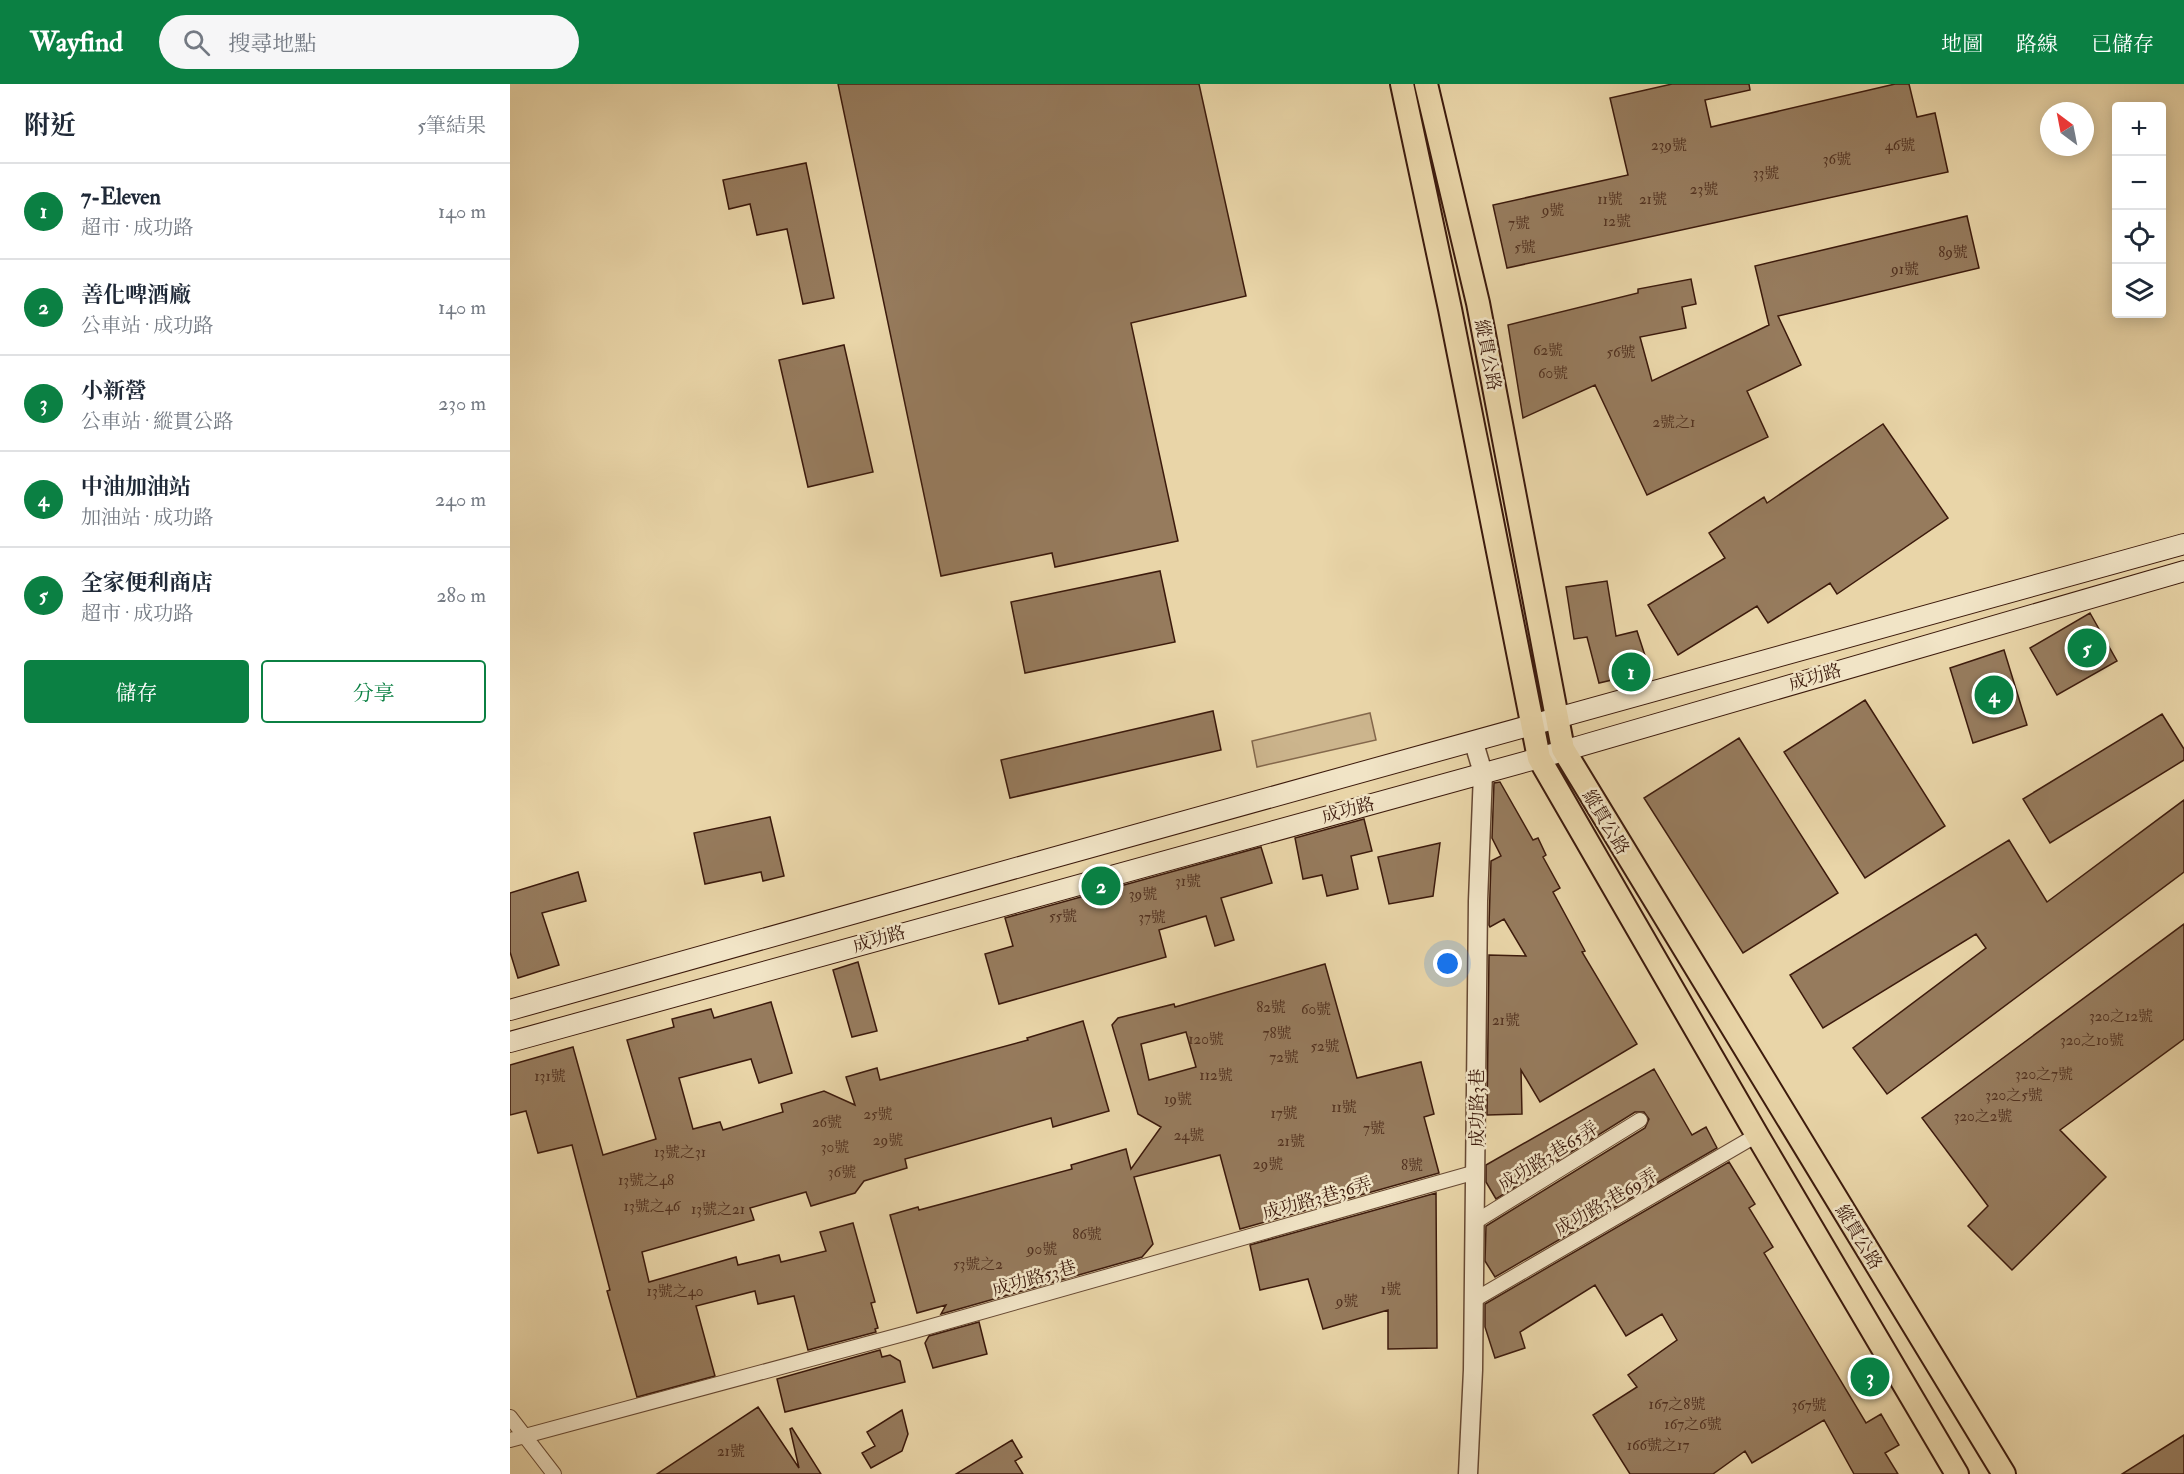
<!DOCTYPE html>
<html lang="zh-TW">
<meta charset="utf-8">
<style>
:root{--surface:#fff;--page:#f6f6f7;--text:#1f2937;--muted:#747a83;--line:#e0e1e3;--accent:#0b8043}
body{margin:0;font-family:"IM FELL Double Pica","Noto Serif TC",serif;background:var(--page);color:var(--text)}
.controls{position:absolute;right:18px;top:18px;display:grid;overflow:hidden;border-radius:6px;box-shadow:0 3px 15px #0003}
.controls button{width:54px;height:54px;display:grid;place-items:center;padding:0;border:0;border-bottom:2px solid var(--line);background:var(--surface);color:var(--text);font:30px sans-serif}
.compass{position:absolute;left:1530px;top:18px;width:54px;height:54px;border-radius:50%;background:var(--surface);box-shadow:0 3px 15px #0003;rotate:328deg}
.you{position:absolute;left:938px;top:880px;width:21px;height:21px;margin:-15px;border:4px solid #fff;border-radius:50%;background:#1a73e8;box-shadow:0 0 0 9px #1a73e833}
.badge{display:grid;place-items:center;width:39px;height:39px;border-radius:50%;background:var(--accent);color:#fff;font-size:20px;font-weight:700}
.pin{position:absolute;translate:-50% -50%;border:3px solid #fff;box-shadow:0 2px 6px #0006}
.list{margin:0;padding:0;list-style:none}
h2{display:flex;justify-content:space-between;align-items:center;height:78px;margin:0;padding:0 24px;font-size:26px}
h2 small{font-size:20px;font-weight:400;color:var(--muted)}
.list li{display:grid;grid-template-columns:39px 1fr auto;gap:18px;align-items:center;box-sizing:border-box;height:96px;padding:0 24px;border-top:2px solid var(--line)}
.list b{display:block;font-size:22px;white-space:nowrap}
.list p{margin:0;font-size:20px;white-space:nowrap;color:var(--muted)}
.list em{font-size:20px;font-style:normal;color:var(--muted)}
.actions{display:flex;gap:12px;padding:18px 24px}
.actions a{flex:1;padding:14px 0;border:2px solid var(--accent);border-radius:6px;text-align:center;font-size:21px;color:var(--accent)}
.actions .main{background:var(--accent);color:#fff}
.icon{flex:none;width:33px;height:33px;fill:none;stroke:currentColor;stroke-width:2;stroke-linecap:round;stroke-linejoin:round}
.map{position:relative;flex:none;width:1674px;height:1390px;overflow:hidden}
header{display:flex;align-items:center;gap:36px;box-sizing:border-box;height:84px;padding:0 30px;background:var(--accent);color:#fff}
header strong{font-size:28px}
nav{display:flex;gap:33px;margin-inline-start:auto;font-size:21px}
.search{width:420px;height:54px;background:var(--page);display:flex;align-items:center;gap:15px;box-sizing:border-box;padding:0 21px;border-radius:33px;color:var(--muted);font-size:22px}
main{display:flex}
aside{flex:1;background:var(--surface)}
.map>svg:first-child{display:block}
</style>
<header>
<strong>Wayfind</strong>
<div class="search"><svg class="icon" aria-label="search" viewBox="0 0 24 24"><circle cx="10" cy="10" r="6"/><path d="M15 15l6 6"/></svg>搜尋地點</div>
<nav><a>地圖</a><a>路線</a><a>已儲存</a></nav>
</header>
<main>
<aside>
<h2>附近<small>5筆結果</small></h2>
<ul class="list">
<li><span class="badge">1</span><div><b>7-Eleven</b><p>超市 · 成功路</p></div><em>140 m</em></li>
<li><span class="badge">2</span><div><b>善化啤酒廠</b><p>公車站 · 成功路</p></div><em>140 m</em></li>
<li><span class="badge">3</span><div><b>小新營</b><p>公車站 · 縱貫公路</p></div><em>230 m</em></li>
<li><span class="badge">4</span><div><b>中油加油站</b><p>加油站 · 成功路</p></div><em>240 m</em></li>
<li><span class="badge">5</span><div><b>全家便利商店</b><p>超市 · 成功路</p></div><em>280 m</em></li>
</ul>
<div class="actions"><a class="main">儲存</a><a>分享</a></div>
</aside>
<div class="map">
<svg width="1674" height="1390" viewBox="0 0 1674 1390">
<rect width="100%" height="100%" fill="#e9d5a8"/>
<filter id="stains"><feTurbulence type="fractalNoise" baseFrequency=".00333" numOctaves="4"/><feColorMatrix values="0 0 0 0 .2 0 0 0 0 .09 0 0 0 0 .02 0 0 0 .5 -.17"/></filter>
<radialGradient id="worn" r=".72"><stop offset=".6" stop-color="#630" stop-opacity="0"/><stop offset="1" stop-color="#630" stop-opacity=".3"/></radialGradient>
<path fill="#ccb58d" stroke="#84684c" stroke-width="1.5" d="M 860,629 L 866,656 L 747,683 L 742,657 Z"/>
<path fill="#967b5d" stroke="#3c1a0c" stroke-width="1.5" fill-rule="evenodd" d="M 328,0 L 689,0 L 736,212 L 621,239 L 668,457 L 545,483 L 542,469 L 431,492 Z
M 1162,0 L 1239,0 L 1240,6 L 1195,16 L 1201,43 L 1385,0 L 1399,0 L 1407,33 L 1425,29 L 1438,88 L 997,184 L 983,121 L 1118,91 L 1100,14 Z
M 296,79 L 324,214 L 293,220 L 277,145 L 247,151 L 240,120 L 219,125 L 213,96 Z
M 1457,132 L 1469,184 L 1268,232 L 1291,281 L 1237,307 L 1258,353 L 1137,411 L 1085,301 L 1013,334 L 998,241 L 1128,209 L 1128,205 L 1181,195 L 1186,220 L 1172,223 L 1176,244 L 1130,253 L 1142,297 L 1259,241 L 1245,182 Z
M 334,261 L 363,388 L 298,403 L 269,276 Z
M 1373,340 L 1438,434 L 1327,510 L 1320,499 L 1258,539 L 1247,522 L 1168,571 L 1138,521 L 1215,474 L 1199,449 L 1254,413 L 1257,419 Z
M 650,487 L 665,558 L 515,589 L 501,518 Z
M 1097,497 L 1106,552 L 1127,547 L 1140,587 L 1089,599 L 1077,553 L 1064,555 L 1056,503 Z
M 1580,529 L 1607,577 L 1547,611 L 1520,564 Z
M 1494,566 L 1517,641 L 1463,659 L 1440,584 Z
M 1355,616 L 1435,742 L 1355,794 L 1274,668 Z
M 703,627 L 711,666 L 500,714 L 491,676 Z
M 1652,630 L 1674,665 L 1674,676 L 1540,759 L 1513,715 Z
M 1229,654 L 1328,809 L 1233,869 L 1134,714 Z
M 990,698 L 1023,756 L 1028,754 L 1036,771 L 1033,773 L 1050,804 L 1043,808 L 1075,867 L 1072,868 L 1127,960 L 1030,1018 L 1011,986 L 1012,1030 L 977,1031 L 979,871 L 1016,872 L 994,835 L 980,843 L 979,841 L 981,777 L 991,772 L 982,754 L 984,699 Z
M 1674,716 L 1674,788 L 1377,1010 L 1343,964 L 1476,864 L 1466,850 L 1313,944 L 1280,891 L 1499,756 L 1537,818 Z
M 260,733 L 274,792 L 253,797 L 251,788 L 195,800 L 184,749 Z
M 854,735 L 862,767 L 841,772 L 848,805 L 817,812 L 812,791 L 793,795 L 785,754 Z
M 930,759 L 923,812 L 879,820 L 868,773 Z
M 751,763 L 762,799 L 711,814 L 724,856 L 705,862 L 696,832 L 649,846 L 656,873 L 489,920 L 475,870 L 503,862 L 495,834 Z
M 68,788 L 76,817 L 32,829 L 49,881 L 8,894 L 0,868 L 0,809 Z
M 1674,840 L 1674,955 L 1550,1046 L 1596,1093 L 1502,1186 L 1458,1142 L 1478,1122 L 1412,1034 Z
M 348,878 L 367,947 L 342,953 L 323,886 Z
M 815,880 L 847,994 L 911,978 L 924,1030 L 914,1033 L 929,1089 L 730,1145 L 710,1071 L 624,1093 L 643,1160 L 632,1173 L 431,1230 L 436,1221 L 407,1229 L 380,1131 L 408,1123 L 409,1126 L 562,1085 L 561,1081 L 616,1065 L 621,1085 L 651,1043 L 628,1030 L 602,941 L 608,934 L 664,920 L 665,923 ZM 676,948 L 686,983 L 639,996 L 631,960 Z
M 261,918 L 282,989 L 249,999 L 241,975 L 169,994 L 183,1045 L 210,1038 L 213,1046 L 273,1028 L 271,1020 L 314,1007 L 345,1021 L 336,993 L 367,984 L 370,996 L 518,956 L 517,954 L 573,937 L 599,1027 L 543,1043 L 541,1034 L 395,1075 L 397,1084 L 354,1097 L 345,1109 L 301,1122 L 296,1108 L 240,1124 L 244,1136 L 132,1168 L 139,1198 L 226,1173 L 228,1181 L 269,1171 L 271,1178 L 316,1167 L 310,1148 L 343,1139 L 365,1218 L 361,1219 L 368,1244 L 365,1245 L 366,1248 L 298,1266 L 284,1212 L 248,1220 L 245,1207 L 186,1222 L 205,1292 L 127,1313 L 97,1207 L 100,1206 L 62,1061 L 28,1069 L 16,1027 L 0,1031 L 0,981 L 63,963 L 93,1071 L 146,1055 L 117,956 L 164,943 L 162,935 L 201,925 L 204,934 Z
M 1144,985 L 1182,1051 L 1196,1043 L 1207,1064 L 985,1193 L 975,1177 L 976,1142 L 1135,1044 L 1139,1035 L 1134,1028 L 1125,1028 L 986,1115 L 976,1098 L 976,1081 Z
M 1219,1078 L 1245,1120 L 1239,1124 L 1263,1163 L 1254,1169 L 1356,1339 L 1371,1330 L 1389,1361 L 1375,1369 L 1388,1390 L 1344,1390 L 1314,1336 L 1242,1379 L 1235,1367 L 1203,1390 L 1120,1390 L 1083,1331 L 1127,1303 L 1118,1291 L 1167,1256 L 1152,1230 L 1116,1252 L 1085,1201 L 1010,1248 L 1015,1264 L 985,1274 L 975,1243 L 975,1220 Z
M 926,1109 L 927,1264 L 878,1265 L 878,1226 L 813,1245 L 798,1195 L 750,1206 L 740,1161 Z
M 469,1238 L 477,1270 L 423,1284 L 415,1259 L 419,1252 Z
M 370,1266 L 372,1273 L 380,1271 L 390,1277 L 395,1298 L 275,1328 L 267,1295 Z
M 248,1323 L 289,1384 L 280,1345 L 282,1344 L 311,1390 L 147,1390 Z
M 392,1326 L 398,1350 L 392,1367 L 361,1384 L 352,1369 L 365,1362 L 357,1348 Z
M 1674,1351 L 1674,1390 L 1612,1390 Z
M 502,1356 L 512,1373 L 505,1377 L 513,1390 L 446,1390 Z"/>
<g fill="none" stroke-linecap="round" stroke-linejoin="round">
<g stroke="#674933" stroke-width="16">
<path id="minor" d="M 965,1138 L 1130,1036
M 964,1216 L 1247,1051
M 0,1333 L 44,1390
M 0,1356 L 401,1248 L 966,1088"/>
</g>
<g stroke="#674933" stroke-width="21">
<path id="tertiary" d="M 958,1390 L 963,1286 L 968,817 L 973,689 L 964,659"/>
</g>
<g stroke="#3c1a0c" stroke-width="22">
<path id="secondary" d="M 0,926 C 557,767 1117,618 1674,460
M 0,958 L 1029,674 L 1674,487"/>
</g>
<g stroke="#3c1a0c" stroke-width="26">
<path id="primary" d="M 892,0 L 940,225 L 1029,674 L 1247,1051 L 1447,1390
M 916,0 L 968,219 L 1053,665 L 1494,1390"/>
</g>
<use href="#minor" stroke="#f1e4c6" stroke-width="14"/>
<use href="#tertiary" stroke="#f1e4c6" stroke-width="18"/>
<use href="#secondary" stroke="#f1e4c6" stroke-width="20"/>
<use href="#primary" stroke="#e9d5a8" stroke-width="22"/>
</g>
<g text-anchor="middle" stroke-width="5" stroke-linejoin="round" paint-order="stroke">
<g font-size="15" fill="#523220">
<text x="1159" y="66">239號</text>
<text x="1390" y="66">46號</text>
<text x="1327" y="80">36號</text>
<text x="1256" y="94">33號</text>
<text x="1194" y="110">23號</text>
<text x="1100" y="120">11號</text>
<text x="1143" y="120">21號</text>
<text x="1043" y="131">9號</text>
<text x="1107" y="142">12號</text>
<text x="1009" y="144">7號</text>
<text x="1015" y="168">5號</text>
<text x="1443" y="173">89號</text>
<text x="1395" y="190">91號</text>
<text x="1038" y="271">62號</text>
<text x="1111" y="273">56號</text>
<text x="1043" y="294">60號</text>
<text x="1164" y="343">2號之1</text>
<text x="678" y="802">31號</text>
<text x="633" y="815">39號</text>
<text x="553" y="837">55號</text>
<text x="642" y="838">37號</text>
<text x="761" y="928">82號</text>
<text x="806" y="930">60號</text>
<text x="1611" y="937">320之12號</text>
<text x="996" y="941">21號</text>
<text x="767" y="954">78號</text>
<text x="696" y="960">120號</text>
<text x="1582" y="961">320之10號</text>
<text x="815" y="967">52號</text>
<text x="774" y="978">72號</text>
<text x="1534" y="995">320之7號</text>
<text x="706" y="996">112號</text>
<text x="40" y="997">131號</text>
<text x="1504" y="1016">320之5號</text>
<text x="668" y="1020">19號</text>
<text x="834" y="1028">11號</text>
<text x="774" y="1034">17號</text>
<text x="368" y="1035">25號</text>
<text x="1473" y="1037">320之2號</text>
<text x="317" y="1043">26號</text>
<text x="864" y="1049">7號</text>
<text x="679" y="1056">24號</text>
<text x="378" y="1061">29號</text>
<text x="781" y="1062">21號</text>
<text x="325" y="1068">30號</text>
<text x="170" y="1073">13號之31</text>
<text x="758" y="1085">29號</text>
<text x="902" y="1086">8號</text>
<text x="332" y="1093">36號</text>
<text x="136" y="1101">13號之48</text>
<text x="142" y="1127">13號之46</text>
<text x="208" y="1130">13號之21</text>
<text x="577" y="1155">86號</text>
<text x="532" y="1170">90號</text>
<text x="468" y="1185">53號之2</text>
<text x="881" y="1210">1號</text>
<text x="165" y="1212">13號之40</text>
<text x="837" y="1222">9號</text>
<text x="1167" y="1325">167之8號</text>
<text x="1299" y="1326">367號</text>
<text x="1183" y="1345">167之6號</text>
<text x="1148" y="1366">166號之17</text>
<text x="221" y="1372">21號</text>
</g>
<g font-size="18" fill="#3c1a0c" stroke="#f1e4c6">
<text transform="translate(978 271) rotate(79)" y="6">縱貫公路</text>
<text transform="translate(1305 593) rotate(-16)" y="6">成功路</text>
<text transform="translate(838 726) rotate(-15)" y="6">成功路</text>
<text transform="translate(1096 738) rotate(59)" y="6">縱貫公路</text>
<text transform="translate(369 855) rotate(-16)" y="6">成功路</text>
<text transform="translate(967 1024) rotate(-90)" y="6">成功路3巷</text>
<text transform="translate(1038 1072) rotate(-32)" y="6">成功路3巷65弄</text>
<text transform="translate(807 1114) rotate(-16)" y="6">成功路3巷36弄</text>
<text transform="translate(1096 1118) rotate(-30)" y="6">成功路3巷69弄</text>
<text transform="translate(1349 1153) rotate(59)" y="6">縱貫公路</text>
<text transform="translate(524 1194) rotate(-16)" y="6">成功路53巷</text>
</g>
</g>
<rect width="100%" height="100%" filter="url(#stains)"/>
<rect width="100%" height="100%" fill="url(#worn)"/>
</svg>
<div class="controls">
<button>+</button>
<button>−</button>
<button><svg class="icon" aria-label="locate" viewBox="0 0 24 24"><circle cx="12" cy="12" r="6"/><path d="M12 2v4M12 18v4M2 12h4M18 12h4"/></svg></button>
<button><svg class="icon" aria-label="layers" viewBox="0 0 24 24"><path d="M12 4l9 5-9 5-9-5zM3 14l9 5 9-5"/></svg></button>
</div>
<svg class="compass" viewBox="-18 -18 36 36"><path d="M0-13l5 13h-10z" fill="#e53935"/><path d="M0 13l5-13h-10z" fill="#747a83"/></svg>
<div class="you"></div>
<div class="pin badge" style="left:1121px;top:588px">1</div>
<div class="pin badge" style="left:591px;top:802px">2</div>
<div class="pin badge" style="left:1360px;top:1293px">3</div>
<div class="pin badge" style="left:1484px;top:611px">4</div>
<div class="pin badge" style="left:1577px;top:564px">5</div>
</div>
</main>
